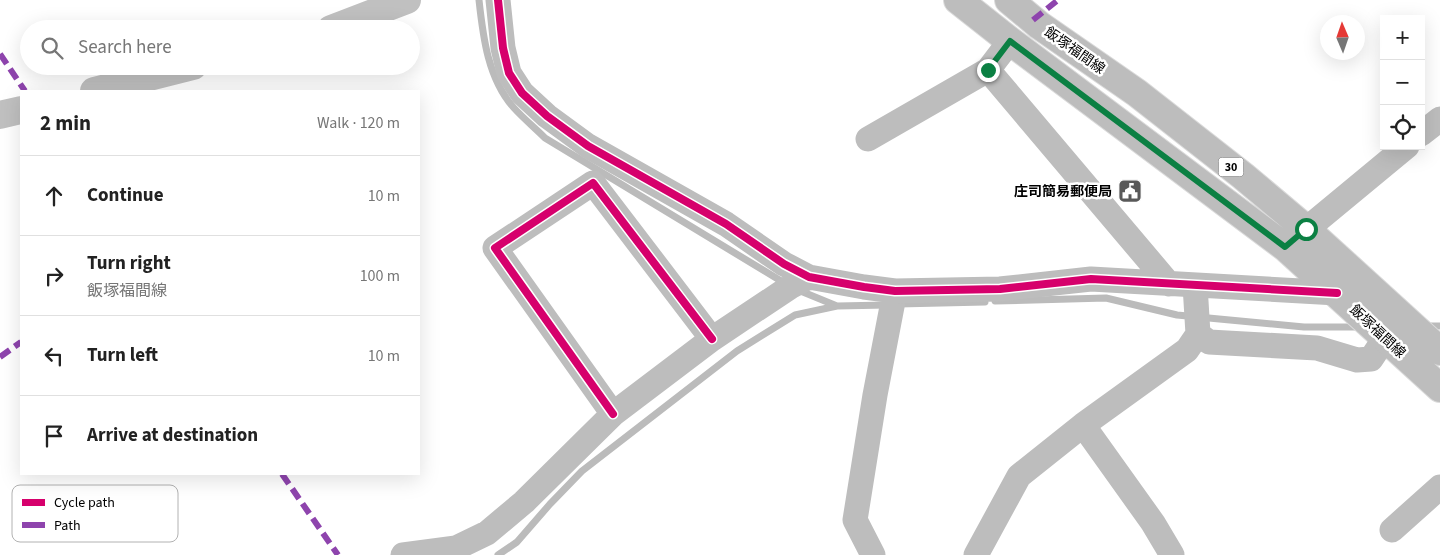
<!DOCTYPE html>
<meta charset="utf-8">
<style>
:root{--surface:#fff;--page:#f6f6f6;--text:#222;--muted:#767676;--line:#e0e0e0}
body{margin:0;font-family:"Source Sans 3","Noto Sans JP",sans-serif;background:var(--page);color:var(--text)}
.controls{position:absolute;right:15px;top:15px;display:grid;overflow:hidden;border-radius:0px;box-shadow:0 5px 20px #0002}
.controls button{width:45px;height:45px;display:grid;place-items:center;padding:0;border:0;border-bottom:1px solid var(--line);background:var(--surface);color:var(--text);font:25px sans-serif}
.compass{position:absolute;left:1320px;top:15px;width:45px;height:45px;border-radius:50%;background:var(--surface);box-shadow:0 5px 20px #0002;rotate:358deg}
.stop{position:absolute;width:15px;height:15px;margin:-11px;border:4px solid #0b8043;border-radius:50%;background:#fff}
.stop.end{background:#0b8043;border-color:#fff;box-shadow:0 1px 5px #0008}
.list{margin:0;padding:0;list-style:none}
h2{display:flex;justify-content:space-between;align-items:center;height:65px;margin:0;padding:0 20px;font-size:21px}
h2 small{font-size:16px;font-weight:400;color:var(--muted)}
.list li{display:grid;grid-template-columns:32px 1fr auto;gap:15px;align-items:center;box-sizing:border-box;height:80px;padding:0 20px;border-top:1px solid var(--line)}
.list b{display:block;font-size:19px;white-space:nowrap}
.list p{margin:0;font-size:16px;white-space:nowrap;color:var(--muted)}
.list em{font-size:16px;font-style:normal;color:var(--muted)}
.icon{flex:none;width:28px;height:28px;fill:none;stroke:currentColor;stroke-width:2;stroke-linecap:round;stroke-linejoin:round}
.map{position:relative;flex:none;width:1440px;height:555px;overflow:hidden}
.search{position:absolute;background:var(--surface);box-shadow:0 5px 20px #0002;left:20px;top:20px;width:400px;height:55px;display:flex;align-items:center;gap:12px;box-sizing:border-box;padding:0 18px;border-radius:28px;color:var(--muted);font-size:19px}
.panel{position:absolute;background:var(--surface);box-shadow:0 5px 20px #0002;left:20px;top:90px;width:400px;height:385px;border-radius:0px}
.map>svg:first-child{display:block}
</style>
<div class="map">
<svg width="1440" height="555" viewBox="0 0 1440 555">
<rect width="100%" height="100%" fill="#fff"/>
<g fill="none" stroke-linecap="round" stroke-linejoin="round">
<path stroke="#bbb" stroke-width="7" d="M 479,0 C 483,37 488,79 514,108 C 524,119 535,128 545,138 L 786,284
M 798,290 L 837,306
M 995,301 L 1106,298 L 1177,315 L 1304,327 L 1360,327
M 898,304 L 985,302
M 1425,326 L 1440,326
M 498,555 L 517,542 L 550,504 L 582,471 L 737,351 L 795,315 L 837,306 L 887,305"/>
<g stroke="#dbdbdb" stroke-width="30">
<path id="primary" d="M 958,0 L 1010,41 L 1285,247 L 1440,388
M 1009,0 L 1039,25 L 1137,93 L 1243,176 L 1306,229 L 1440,351"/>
</g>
<path stroke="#bdbdbd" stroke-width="25" d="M 498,0 L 503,48 L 509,73 L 522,93 L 547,116 L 588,146 L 726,224 L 784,264 L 809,277 L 864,287 L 895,291 L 1000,289 L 1091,279 L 1337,293
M 988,70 L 1169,284
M 1421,134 L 1440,119
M 868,139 L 988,70 L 1010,41
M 1291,242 L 1407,146
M 1198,334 L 1209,342 L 1317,348 L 1357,360 L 1371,359 L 1385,338
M 613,414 L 495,248 L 593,183 L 712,339
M 1083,425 L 1153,523 L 1172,555
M 1392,530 L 1440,487
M 403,555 L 456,548 L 487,533 L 524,502 L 613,414 L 712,339 L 790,287 L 809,277
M 873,555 L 855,520 L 875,395 L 895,291
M 976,555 L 1019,476 L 1083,425 L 1187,350 L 1198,334 L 1195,285"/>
<path stroke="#c0c0c0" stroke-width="28" d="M 331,29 L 407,0
M 94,91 L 193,66
M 0,115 L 21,110"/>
<use href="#primary" stroke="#bdbdbd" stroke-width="28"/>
<path stroke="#8e44ad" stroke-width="6" stroke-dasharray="12 6" stroke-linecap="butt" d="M 1033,20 L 1058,0
M 0,54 L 25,91
M 0,357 L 21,342
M 282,474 L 338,555"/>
<g stroke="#fff" stroke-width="11">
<path id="cycleway" d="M 498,0 L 503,48 L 509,73 L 522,93 L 547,116 L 588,146 L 726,224 L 784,264 L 809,277 L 864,287 L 895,291 L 1000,289 L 1091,279 L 1337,293
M 613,414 L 495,248 L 593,183 L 712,339"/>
</g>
<use href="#cycleway" stroke="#d6006c" stroke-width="8"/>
</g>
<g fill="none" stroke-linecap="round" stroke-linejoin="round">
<path stroke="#0b8043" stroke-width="6" d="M 988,70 L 1010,41 L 1285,247 L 1306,229"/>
</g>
<defs>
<g id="civic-square" transform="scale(1.25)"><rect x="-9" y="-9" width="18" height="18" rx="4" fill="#595959" stroke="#fff"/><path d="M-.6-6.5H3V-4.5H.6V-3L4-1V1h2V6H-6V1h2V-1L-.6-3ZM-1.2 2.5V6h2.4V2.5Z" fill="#fff"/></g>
</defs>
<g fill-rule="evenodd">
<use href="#civic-square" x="1130" y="191"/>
</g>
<g text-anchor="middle" stroke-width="5" stroke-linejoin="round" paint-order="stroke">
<rect fill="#fff" stroke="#4c4c4c" stroke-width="1" x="1218.5" y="157.5" width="25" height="19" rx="4"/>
<g font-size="12" font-weight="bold" fill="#000">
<text x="1231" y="171">30</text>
</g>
<g font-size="14" fill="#000" stroke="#fff">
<text transform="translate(1075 50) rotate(35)" y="5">飯塚福間線</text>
<text transform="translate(1378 331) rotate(43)" y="5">飯塚福間線</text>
</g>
<g font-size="14" font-weight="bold" fill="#000" stroke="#fff" text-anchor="end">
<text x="1112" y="196">庄司簡易郵便局</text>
</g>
</g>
<rect x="12" y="485" width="166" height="57" rx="8" fill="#fff" stroke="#b2b2b2" stroke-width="1"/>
<rect x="22" y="499" width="23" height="7" fill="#d6006c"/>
<rect x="22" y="522" width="23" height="6" fill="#8e44ad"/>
<g font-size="14" fill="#000">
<text x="54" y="507">Cycle path</text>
<text x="54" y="530">Path</text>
</g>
</svg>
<div class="controls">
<button>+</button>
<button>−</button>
<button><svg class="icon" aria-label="locate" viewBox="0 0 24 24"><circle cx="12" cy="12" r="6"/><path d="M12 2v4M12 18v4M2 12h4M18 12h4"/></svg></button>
</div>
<svg class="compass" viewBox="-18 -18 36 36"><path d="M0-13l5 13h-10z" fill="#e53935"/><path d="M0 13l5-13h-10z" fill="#767676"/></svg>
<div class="stop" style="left:1306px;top:229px"></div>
<div class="stop end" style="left:988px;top:70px"></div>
<div class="search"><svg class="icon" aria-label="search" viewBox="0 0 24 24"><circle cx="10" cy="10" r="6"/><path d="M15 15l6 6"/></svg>Search here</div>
<section class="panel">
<h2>2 min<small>Walk · 120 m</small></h2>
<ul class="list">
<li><svg class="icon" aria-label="ahead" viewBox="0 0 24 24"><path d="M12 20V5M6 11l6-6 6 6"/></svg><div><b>Continue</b></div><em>10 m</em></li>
<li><svg class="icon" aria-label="right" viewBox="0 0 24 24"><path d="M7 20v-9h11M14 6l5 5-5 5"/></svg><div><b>Turn right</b><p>飯塚福間線</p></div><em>100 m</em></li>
<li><svg class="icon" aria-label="left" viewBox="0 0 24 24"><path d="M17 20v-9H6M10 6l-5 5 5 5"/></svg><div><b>Turn left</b></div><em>10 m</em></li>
<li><svg class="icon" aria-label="arrive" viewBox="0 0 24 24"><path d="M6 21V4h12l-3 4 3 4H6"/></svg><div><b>Arrive at destination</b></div></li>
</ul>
</section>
</div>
